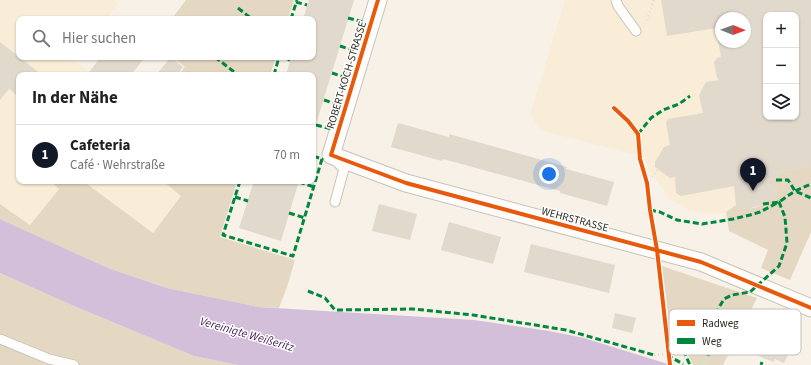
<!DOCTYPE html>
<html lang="de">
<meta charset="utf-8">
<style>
:root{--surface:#fff;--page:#f2f2f2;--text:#202124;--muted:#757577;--line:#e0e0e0;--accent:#111827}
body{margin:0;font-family:"Source Sans 3",sans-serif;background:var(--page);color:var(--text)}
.controls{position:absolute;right:12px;top:12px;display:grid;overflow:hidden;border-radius:8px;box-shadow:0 1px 3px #0004}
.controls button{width:36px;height:36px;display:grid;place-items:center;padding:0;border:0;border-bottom:1px solid var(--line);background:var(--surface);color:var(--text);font:20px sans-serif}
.compass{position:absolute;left:715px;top:12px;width:36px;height:36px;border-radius:50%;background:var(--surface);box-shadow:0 1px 3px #0004;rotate:91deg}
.you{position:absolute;left:549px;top:174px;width:14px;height:14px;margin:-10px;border:3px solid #fff;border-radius:50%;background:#1a73e8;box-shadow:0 0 0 6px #1a73e833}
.badge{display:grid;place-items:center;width:26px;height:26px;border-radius:50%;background:var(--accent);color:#fff;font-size:13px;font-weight:700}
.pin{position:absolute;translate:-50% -33px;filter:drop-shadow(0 1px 2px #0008)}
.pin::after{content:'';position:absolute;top:21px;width:14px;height:12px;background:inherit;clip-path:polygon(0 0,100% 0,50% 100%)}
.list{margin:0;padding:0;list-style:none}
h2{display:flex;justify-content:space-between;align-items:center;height:52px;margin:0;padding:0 16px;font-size:17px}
h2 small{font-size:13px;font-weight:400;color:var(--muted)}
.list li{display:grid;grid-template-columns:26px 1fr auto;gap:12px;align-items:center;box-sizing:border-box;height:60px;padding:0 16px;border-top:1px solid var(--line)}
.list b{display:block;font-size:15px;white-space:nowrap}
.list p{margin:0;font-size:13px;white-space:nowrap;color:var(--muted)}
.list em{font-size:13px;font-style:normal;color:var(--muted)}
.icon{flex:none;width:22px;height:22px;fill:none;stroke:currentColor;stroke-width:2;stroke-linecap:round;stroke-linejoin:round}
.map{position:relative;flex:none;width:811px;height:365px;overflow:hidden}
.search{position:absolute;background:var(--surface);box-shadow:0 1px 3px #0004;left:16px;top:16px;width:300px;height:44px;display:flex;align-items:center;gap:10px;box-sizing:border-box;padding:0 14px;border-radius:8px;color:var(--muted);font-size:15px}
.panel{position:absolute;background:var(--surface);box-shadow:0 1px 3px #0004;left:16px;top:72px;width:300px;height:112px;border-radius:8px}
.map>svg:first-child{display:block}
</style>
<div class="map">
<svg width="811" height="365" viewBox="0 0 811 365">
<rect width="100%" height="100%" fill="#f7f1e7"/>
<path fill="#f9edd7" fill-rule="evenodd" d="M 0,0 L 114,0 L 119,4 L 106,19 L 19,19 L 19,57 L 75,57 L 73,59 L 93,75 L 19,75 L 19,181 L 50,181 L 59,189 L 30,225 L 0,204 Z
M 565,0 L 811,0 L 811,232 L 790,280 L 761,268 L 768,250 L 729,231 L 726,212 L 708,214 L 689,210 L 672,201 L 651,174 L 645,157 L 540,130 L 530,114 ZM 766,15 L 796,15 L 796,117 L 766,117 ZM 721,18 L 745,18 L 745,42 L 721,42 Z
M 83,181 L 163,181 L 181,196 L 153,233 Z"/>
<path fill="#e5d8c3" d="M 186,0 L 294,0 L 288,19 L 175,19 L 173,17 Z
M 173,57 L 276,57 L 270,75 L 178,75 L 185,67 Z
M 811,166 L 811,232 L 790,280 L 761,268 L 768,250 L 729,231 L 726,212 L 736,205 C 743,211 755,209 763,204 C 768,201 772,195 777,190 L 773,186 L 767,184 L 770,180 L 776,178 L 779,172 Z
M 50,181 L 83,181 L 153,233 L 181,196 L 163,181 L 237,181 L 220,237 L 295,260 L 287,287 L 279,308 L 257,307 L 167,288 L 108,268 L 0,219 L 0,204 L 30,225 L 59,189 Z
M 662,266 L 757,298 L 723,365 L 693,365 L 682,342 L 670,328 Z
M 0,273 L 69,304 L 194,356 L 238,365 L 0,365 Z"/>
<path fill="#d4bfdb" d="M 0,219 L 108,268 L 167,288 L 258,307 L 474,320 L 549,331 L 584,338 L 671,365 L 238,365 L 194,356 L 69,304 L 0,273 Z"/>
<path fill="#e1d9cb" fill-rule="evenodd" d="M 309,0 L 354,0 L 313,134 L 313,75 L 286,75 L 291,57 L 313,57 L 313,19 L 303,19 Z
M 661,0 L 811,0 L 811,166 L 779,172 L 776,178 L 770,180 L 767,184 L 773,186 L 777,190 L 774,197 L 763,204 L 748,209 L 740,208 L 736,205 L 734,186 L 681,196 L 676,193 L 675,177 L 670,178 L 655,167 L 655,162 L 664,147 L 670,145 L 666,123 L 668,119 L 703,113 L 699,95 L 706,82 L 719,80 L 717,78 L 714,62 L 717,58 L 721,57 L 716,28 L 667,36 ZM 766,15 L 796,15 L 796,117 L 766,117 ZM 721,18 L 745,18 L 745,42 L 721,42 Z
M 0,42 L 42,75 L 19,75 L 19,97 L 9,89 L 0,100 Z
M 101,57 L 145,57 L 131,75 L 93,75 L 89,72 Z
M 171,57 L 183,67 L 177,75 L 156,75 Z
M 398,123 L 449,137 L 449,134 L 567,167 L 566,169 L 614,182 L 607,206 L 560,193 L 560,191 L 443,159 L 442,161 L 391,147 Z
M 254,181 L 299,181 L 281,241 L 239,228 Z
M 379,204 L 417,214 L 410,240 L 372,231 Z
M 449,222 L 501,237 L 493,264 L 441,250 Z
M 531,244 L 615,265 L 609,293 L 524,272 Z
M 615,313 L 636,318 L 632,333 L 612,328 Z
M 761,313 L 770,318 L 771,315 L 788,323 L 787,325 L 799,331 L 784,363 L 775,359 L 774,362 L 763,358 L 753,353 L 754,350 L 746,346 Z"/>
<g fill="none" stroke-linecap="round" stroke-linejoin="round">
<g stroke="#c8c3ba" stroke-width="11">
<path id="service" d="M 616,0 L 618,6 L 636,31
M 335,202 L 344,169 L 336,161
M 0,339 L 49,359 L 74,365"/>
</g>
<g stroke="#c8c3ba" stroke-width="19">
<path id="minor" d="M 378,0 L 331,155 L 406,183 L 701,262 L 811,308"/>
</g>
<path stroke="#dedcd9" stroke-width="2.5" stroke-dasharray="1 3" stroke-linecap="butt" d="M 647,20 L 654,0
M 652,177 L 658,169
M 770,185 L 776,180
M 750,205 L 763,204
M 654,355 L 665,354
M 683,364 L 684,365
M 704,365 L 708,356"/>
<use href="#service" stroke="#fefdfb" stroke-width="9"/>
<use href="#minor" stroke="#fefdfb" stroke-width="17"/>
<path stroke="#00873e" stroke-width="3" stroke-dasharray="6 3" stroke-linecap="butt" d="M 296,2 L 307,5
M 238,8 L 252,19
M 348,18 L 363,22
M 291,19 L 297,0
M 340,46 L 355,51
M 215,57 L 238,75
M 279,57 L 290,60
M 332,73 L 347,78
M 274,75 L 279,57
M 324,100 L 339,105
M 316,125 L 332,129
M 638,134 L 651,118 L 663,110 L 679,104 L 690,96
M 776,180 L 788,180 L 795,191 L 811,198
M 240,181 L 223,235 L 293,256 L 322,159 L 313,156
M 299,182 L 314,187
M 235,197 L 248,201
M 763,204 L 779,202 L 795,191 L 811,184
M 650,210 L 660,212 L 677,220 L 702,224 L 733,219 L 750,215 L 760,212 L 779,202 L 785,217 L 787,243 L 779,266 L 750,292 L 732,295 L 724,299 L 714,316 L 708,356
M 289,213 L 305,218
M 308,291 L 325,298 L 335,310 L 413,309 L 473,315 L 566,330 L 654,355
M 666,331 L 678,339 L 690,365
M 667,355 L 683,364
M 761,365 L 762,362"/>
<g stroke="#fff" stroke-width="6">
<path id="cycleway" d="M 378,0 L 331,155 L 406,183 L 701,262 L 811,308
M 614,108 L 628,121 L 638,134 L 640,159 L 647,183 L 650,210 L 657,250 L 670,365"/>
</g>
<use href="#cycleway" stroke="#e8590c" stroke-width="4"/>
</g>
<g text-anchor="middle" stroke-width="3" stroke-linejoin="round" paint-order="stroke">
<g font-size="11" fill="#312c23" stroke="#fff">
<text transform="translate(346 75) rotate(-73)" y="4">ROBERT-KOCH-STRASSE</text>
<text transform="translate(575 219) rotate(15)" y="4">WEHRSTRASSE</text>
</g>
<g font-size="12" font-style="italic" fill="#4c2960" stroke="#fff">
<text transform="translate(247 334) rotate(16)" y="4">Vereinigte Weißeritz</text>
</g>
</g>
<rect x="669" y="309" width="132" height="46" rx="6" fill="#fff" stroke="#c1c0bd" stroke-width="1"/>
<rect x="677" y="320" width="18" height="6" fill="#e8590c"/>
<rect x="677" y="338" width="18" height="6" fill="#00873e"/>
<g font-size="11" fill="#312c23">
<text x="702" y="327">Radweg</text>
<text x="702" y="345">Weg</text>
</g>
</svg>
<div class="controls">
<button>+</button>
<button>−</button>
<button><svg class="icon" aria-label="layers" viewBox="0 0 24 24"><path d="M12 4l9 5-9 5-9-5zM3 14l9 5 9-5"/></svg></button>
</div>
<svg class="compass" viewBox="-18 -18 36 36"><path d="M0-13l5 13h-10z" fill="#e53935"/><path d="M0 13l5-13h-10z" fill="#757577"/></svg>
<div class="you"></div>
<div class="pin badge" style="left:753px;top:191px">1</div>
<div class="search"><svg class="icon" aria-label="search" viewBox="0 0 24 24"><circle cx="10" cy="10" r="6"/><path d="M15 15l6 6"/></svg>Hier suchen</div>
<section class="panel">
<h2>In der Nähe<small></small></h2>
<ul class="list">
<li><span class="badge">1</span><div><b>Cafeteria</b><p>Café · Wehrstraße</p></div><em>70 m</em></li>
</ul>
</section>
</div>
